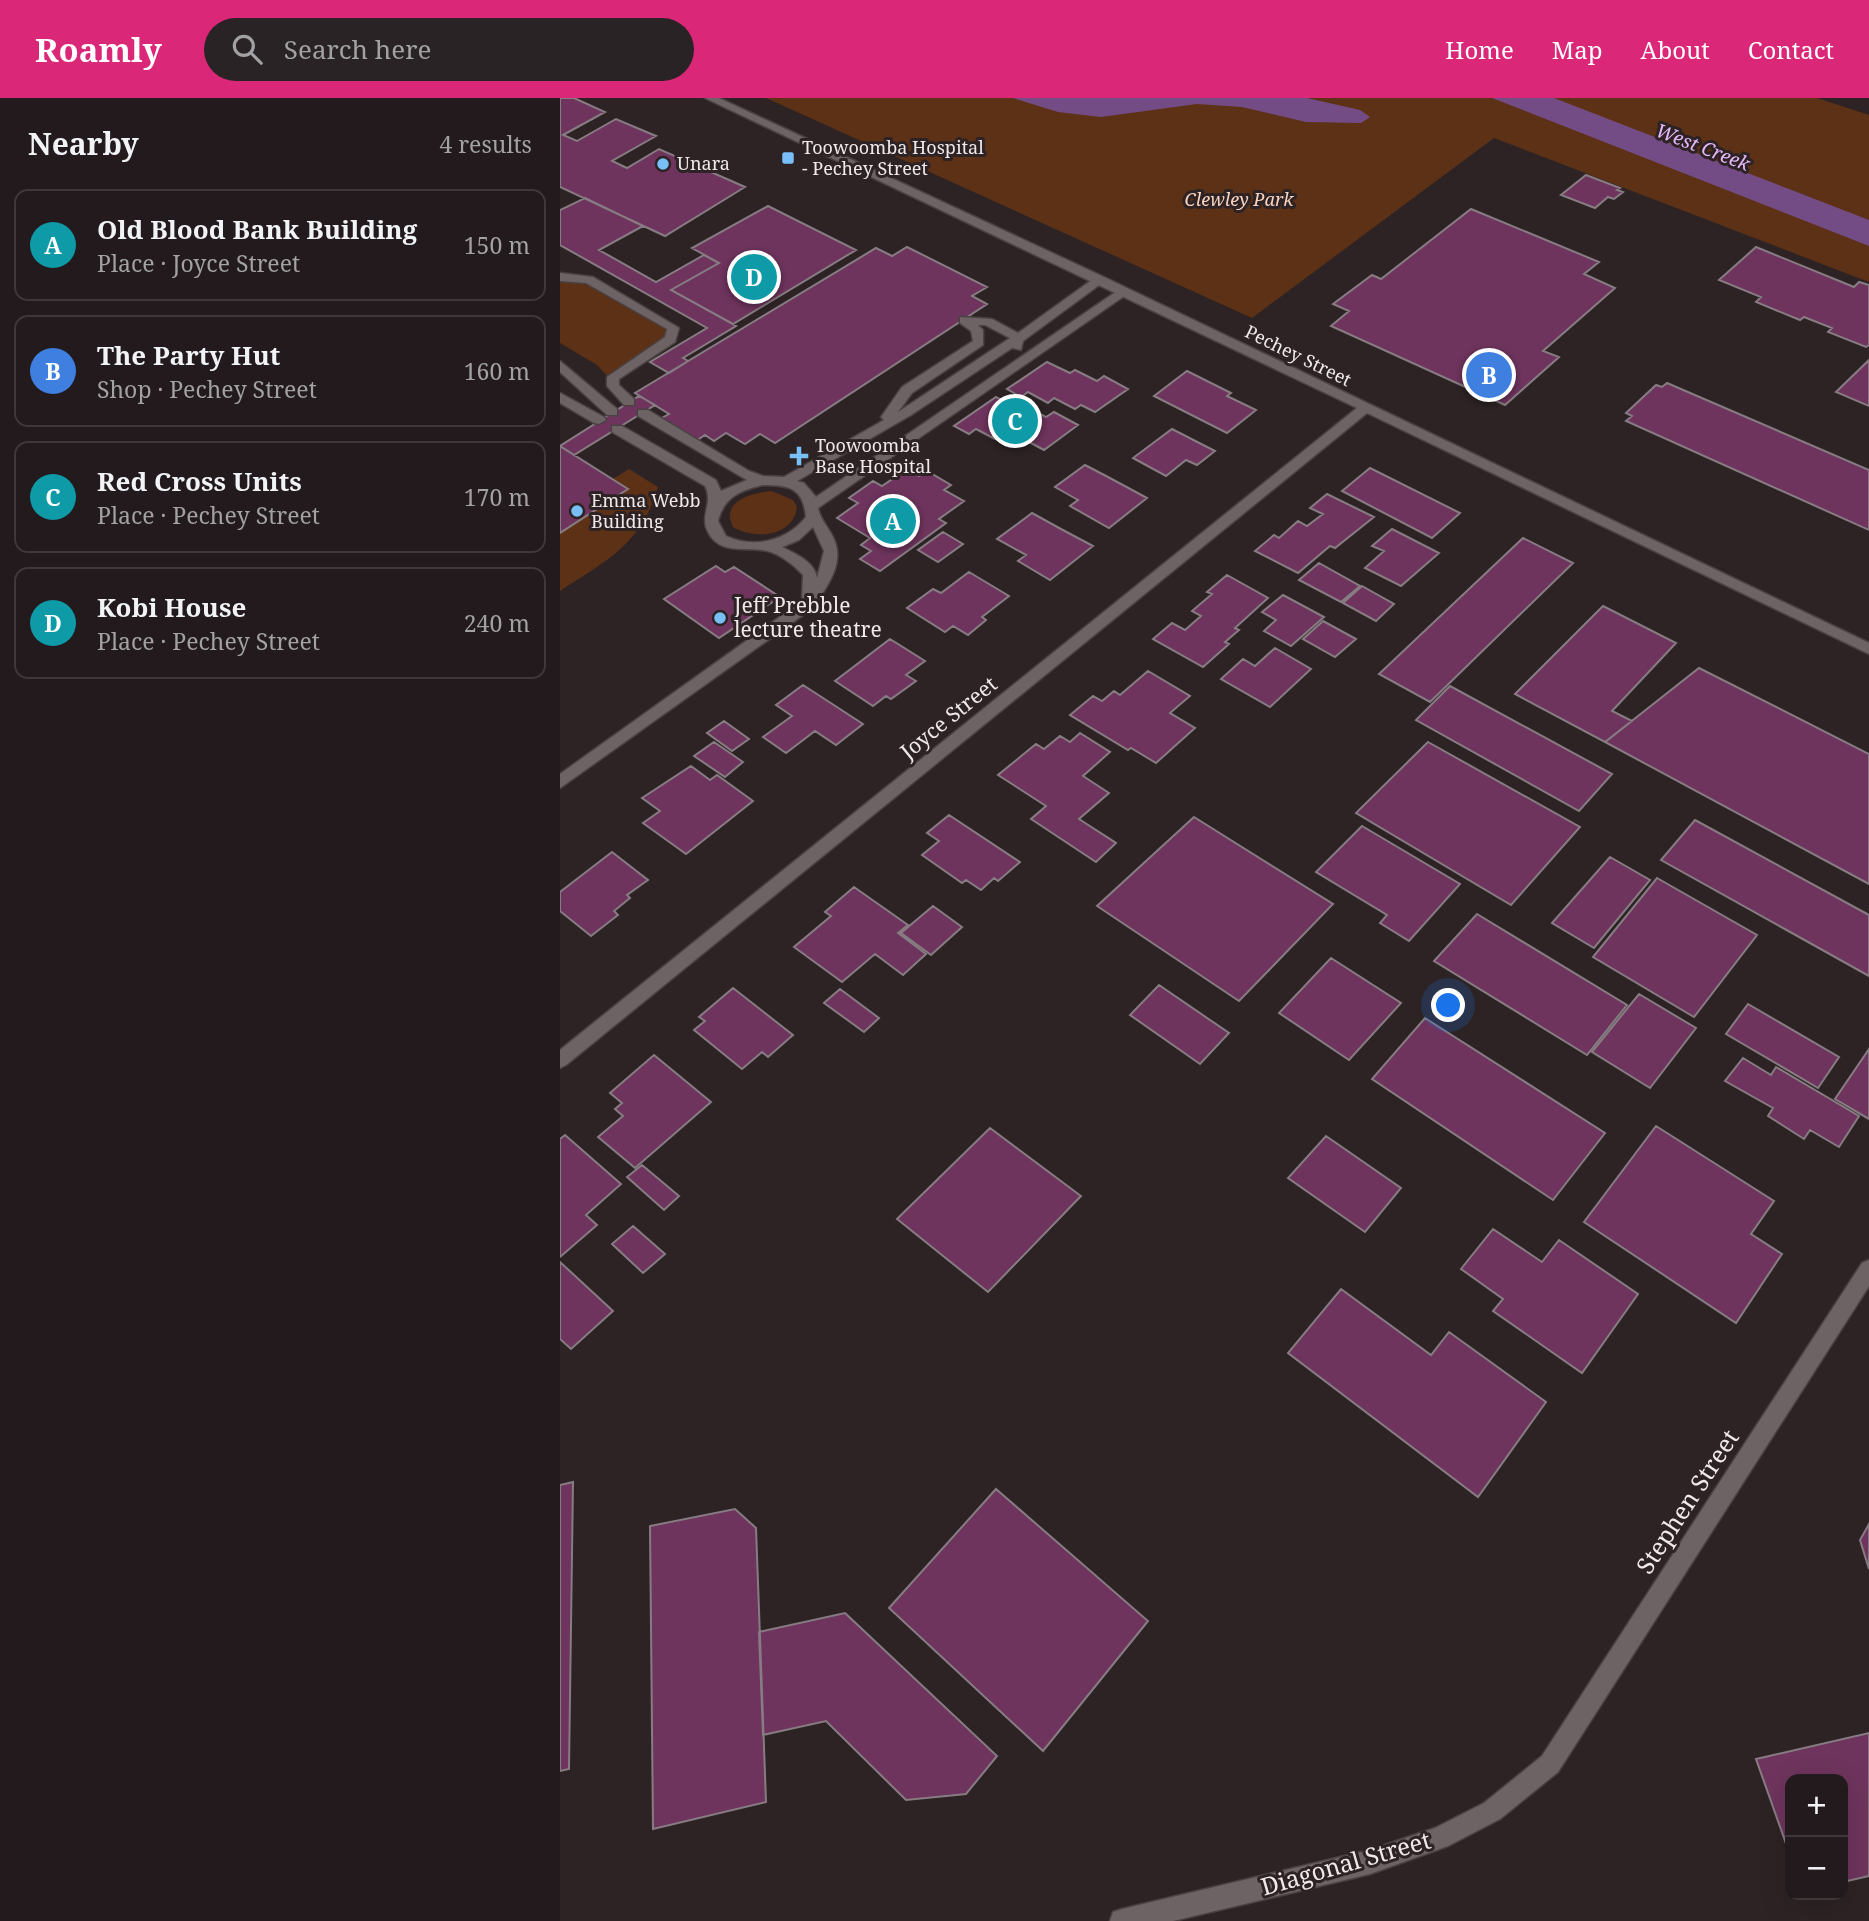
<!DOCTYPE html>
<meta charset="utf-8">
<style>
:root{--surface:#221a1c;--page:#2a2325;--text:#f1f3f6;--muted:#a2a1a3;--line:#3f383b;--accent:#db2777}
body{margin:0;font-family:"Noto Serif",serif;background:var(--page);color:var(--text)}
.controls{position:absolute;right:21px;bottom:21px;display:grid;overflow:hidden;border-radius:14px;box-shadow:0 7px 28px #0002}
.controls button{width:63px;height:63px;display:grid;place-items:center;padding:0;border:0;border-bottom:2px solid var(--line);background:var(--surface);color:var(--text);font:35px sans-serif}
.you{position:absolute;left:889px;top:908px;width:24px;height:24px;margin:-18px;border:5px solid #fff;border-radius:50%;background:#1a73e8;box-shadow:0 0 0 10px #1a73e833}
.badge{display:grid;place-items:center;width:46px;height:46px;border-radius:50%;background:var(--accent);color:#fff;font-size:23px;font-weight:700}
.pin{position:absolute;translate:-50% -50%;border:4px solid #fff;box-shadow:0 2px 7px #0006}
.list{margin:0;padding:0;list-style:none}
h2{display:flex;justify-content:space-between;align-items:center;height:91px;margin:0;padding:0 28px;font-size:30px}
h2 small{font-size:23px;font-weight:400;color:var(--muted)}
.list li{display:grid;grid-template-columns:46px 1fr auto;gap:21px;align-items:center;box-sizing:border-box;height:112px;margin:0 14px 14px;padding:0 14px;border:2px solid var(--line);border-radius:14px}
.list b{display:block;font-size:26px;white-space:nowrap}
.list p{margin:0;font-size:23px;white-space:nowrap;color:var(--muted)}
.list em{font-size:23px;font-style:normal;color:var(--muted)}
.icon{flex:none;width:38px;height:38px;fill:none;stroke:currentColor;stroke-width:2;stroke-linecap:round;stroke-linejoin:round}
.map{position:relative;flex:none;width:1309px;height:1823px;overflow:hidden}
header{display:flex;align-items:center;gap:42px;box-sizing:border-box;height:98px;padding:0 35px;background:var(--accent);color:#fff}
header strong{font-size:33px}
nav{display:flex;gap:38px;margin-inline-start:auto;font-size:24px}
.search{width:490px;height:63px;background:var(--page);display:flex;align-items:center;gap:18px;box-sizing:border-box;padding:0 24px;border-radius:38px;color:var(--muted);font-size:26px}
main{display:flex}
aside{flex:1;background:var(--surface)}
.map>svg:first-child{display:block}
</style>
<header>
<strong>Roamly</strong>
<div class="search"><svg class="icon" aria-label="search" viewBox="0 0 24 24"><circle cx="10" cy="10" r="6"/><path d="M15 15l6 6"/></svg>Search here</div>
<nav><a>Home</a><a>Map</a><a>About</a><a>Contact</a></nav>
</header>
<main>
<aside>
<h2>Nearby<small>4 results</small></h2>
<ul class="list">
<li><span class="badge" style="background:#0f9aa8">A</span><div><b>Old Blood Bank Building</b><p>Place · Joyce Street</p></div><em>150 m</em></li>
<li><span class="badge" style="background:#3f7fe0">B</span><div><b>The Party Hut</b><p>Shop · Pechey Street</p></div><em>160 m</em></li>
<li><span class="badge" style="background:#0f9aa8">C</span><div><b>Red Cross Units</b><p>Place · Pechey Street</p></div><em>170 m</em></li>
<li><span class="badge" style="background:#0f9aa8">D</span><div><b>Kobi House</b><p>Place · Pechey Street</p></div><em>240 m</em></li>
</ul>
</aside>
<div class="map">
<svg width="1309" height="1823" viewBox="0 0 1309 1823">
<rect width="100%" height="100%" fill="#2d2325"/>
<path fill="#5c3115" d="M 206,0 L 1257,0 L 1309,17 L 1309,184 L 934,40 L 692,220 Z
M 0,181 L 19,181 L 106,229 L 109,236 L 103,243 L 48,279 L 37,267 L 0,245 Z
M 69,371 L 98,389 C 81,447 47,462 0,493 L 0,435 L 68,392 L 53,381 Z
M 212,393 L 233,402 L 237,409 C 233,439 195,442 173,429 C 160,403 192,395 212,393 Z"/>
<path fill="#744c85" d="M 453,0 L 747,0 L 800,12 L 810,19 L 801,25 L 746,24 L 682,9 L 637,6 L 541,19 L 498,14 Z
M 932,0 L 994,0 L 1309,122 L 1309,148 Z"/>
<path fill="#6e345d" stroke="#867c82" stroke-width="2" d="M 0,0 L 14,0 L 45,14 L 3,37 L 17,43 L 56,21 L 96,38 L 52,63 L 67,70 L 99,51 L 185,89 L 105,138 L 0,89 Z
M 1026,77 L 1060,90 L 1057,92 L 1063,94 L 1054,101 L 1048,99 L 1035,110 L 1001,97 Z
M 25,100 L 83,128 L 39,152 L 96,184 L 144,157 L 159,165 L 111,192 L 176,228 L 123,260 L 128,263 L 109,275 L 90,264 L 147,230 L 0,147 L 0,112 Z
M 208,108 L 296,152 L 173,226 L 111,192 L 159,165 L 132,150 Z
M 911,111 L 1039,164 L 1024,176 L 1055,190 L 983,253 L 999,259 L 945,307 L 771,228 L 789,213 L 773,206 L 812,177 L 821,181 Z
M 347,149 L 427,189 L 412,198 L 427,206 L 215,345 L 200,336 L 185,346 L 166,335 L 154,343 L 145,337 L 136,343 L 100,321 L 109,316 L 75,295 L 316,150 L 332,158 Z
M 1196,149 L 1294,189 L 1299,184 L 1309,187 L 1309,247 L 1306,249 L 1268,234 L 1272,230 L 1244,219 L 1240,222 L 1196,204 L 1201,199 L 1159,182 Z
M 1309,262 L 1309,308 L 1276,294 Z
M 487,264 L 510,275 L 515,272 L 537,283 L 544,278 L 568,291 L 535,314 L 521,307 L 515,311 L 494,300 L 488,305 L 468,294 L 461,299 L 447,291 Z
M 627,273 L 671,295 L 667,298 L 696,312 L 667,335 L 594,298 Z
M 1107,285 L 1309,372 L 1309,432 L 1066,323 L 1072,318 L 1066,315 L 1096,287 L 1102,289 Z
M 79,298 L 95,307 L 14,357 L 0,348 Z
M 436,299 L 459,311 L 465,307 L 486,319 L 494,314 L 518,327 L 484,352 L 469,344 L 463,348 L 442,337 L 435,341 L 416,331 L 409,336 L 394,328 Z
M 612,331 L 655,353 L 637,367 L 626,362 L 606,378 L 573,360 Z
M 0,348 L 68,391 L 0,435 Z
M 525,367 L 548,379 L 587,400 L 549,430 L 510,408 L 518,402 L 495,389 Z
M 810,370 L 900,415 L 872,440 L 782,393 Z
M 347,371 L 359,378 L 367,373 L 391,387 L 384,392 L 404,403 L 379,421 L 386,425 L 320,473 L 300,461 L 311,453 L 301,447 L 310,440 L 277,420 L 298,405 L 289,400 L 313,383 L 322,388 Z
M 767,396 L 814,419 L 775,450 L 770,448 L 738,475 L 695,453 L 714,437 L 719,440 L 738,423 L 747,428 L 763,416 L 750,410 Z
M 472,415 L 501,431 L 533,448 L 490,482 L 458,463 L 466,457 L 437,441 Z
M 832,431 L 879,455 L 841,488 L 805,470 L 824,453 L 812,448 Z
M 383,434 L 403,446 L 378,464 L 358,452 Z
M 963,440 L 1013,465 L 870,604 L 819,576 Z
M 759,465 L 800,488 L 781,504 L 739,482 Z
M 156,468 L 165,474 L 174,469 L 220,499 L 159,540 L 104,501 Z
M 409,474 L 449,498 L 422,519 L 426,522 L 408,537 L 393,528 L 385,534 L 347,510 L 373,491 L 381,495 Z
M 667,477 L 708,500 L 675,530 L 679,532 L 665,544 L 669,546 L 643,569 L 593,541 L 612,525 L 625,532 L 641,518 L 632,513 L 652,496 L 647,494 Z
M 802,488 L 834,506 L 816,523 L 783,505 Z
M 723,497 L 764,519 L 731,548 L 704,533 L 716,522 L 702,514 Z
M 1043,508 L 1116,545 L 1052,613 L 1072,623 L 1045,644 L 955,596 Z
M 763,523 L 796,541 L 775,559 L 743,541 Z
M 330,541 L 365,563 L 346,577 L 356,583 L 331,601 L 326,598 L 313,608 L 275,583 Z
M 715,550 L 751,571 L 710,609 L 661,581 L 683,561 L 695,568 Z
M 1139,570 L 1309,656 L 1309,786 L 1045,644 Z
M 588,573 L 630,598 L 610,615 L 635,630 L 596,665 L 571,650 L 568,652 L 510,617 L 533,598 L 542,603 L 554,593 L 560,597 Z
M 243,587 L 303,626 L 276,647 L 255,633 L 226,655 L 203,639 L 232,618 L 216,607 Z
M 890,588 L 1052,676 L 1019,713 L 856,622 Z
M 164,623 L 189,641 L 172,653 L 147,635 Z
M 520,635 L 550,654 L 523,678 L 549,695 L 519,721 L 556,745 L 536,764 L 471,721 L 486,708 L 438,677 L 476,646 L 484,651 L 500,638 L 510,644 Z
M 154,644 L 183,664 L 165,679 L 134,658 Z
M 868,644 L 1020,729 L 951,807 L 796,715 Z
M 131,668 L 150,682 L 157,677 L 193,703 L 126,756 L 83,725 L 100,713 L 82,700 Z
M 389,717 L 460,764 L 438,783 L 434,780 L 421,792 L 406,782 L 402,785 L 362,757 L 379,743 L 367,735 Z
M 634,719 L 773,806 L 679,903 L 537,808 Z
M 1135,722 L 1309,817 L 1309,878 L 1101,762 Z
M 802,728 L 900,786 L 849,843 L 820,825 L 827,817 L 756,774 Z
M 52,754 L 88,782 L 67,797 L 70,800 L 54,813 L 58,817 L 31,838 L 0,813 L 0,794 Z
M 1050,759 L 1090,782 L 1034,850 L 992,825 Z
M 1097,780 L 1197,837 L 1134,919 L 1033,859 Z
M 294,789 L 348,827 L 338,835 L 366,856 L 343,877 L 315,856 L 282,884 L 234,849 L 271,818 L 265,814 Z
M 373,808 L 402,829 L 371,857 L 341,835 Z
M 917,816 L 1067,907 L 1027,957 L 874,863 Z
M 771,860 L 841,905 L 789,962 L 719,915 Z
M 599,887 L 669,935 L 640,966 L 570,917 Z
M 173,890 L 233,937 L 208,959 L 202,954 L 182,971 L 134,932 L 145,923 L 139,919 Z
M 280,891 L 319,920 L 304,934 L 264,905 Z
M 1079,896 L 1136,930 L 1090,990 L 1032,954 Z
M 1188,906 L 1279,959 L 1258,990 L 1166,936 Z
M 865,920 L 1045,1035 L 993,1102 L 812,981 Z
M 1309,951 L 1309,1021 L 1275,1001 Z
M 94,957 L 151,1004 L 75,1070 L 38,1039 L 63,1018 L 55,1011 L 62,1005 L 50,995 Z
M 1183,960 L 1211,977 L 1216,969 L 1299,1018 L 1279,1049 L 1250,1032 L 1244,1041 L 1208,1018 L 1213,1010 L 1165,983 Z
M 1096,1028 L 1214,1103 L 1191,1136 L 1222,1156 L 1176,1225 L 1024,1124 Z
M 430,1030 L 521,1098 L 428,1194 L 337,1121 Z
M 5,1037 L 61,1086 L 26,1117 L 37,1127 L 0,1159 L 0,1041 Z
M 766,1038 L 841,1090 L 805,1134 L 728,1080 Z
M 82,1067 L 119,1098 L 104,1112 L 67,1079 Z
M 73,1128 L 105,1156 L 83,1175 L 52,1146 Z
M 933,1131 L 982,1164 L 999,1142 L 1078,1196 L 1022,1275 L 933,1213 L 943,1201 L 901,1171 Z
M 0,1164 L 53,1213 L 11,1251 L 0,1241 Z
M 781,1191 L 871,1257 L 889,1234 L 986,1304 L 918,1399 L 728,1255 Z
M 13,1384 L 9,1671 L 0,1673 L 0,1387 Z
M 436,1391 L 588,1523 L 483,1653 L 329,1510 Z
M 175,1411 L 196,1430 L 206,1704 L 93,1731 L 90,1428 Z
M 1309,1426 L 1309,1471 L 1300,1442 Z
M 285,1515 L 437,1658 L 406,1696 L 346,1702 L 266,1623 L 203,1637 L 199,1534 Z
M 1309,1635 L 1309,1778 L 1283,1784 L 1283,1681 L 1230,1681 L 1230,1757 L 1196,1661 Z"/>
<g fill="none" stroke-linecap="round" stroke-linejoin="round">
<g stroke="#4a4143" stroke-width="3">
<path id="service" d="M 0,175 L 33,179 L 119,230 L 115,244 L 59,281 L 59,287 L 74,301 L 74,307 L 64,307 L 47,288 L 47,279 L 105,239 L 107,231 L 26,185 L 0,183 Z
M 536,179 L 546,182 L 463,243 L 461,252 L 452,250 L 351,317 L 237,383 L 244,385 L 256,399 L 560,191 L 570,194 L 258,410 C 260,421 268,429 273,439 C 286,465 267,488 253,510 L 0,690 L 0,676 L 242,503 L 243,477 C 234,467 220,456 207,453 C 187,448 160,458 148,434 C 139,418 154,405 145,388 L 52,334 L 52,328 L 62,328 L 156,382 L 161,393 L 187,382 L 78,318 L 78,312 L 88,312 L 189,373 L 203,378 L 224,379 L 324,322 L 321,319 L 342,289 L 413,243 L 411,233 L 400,225 L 400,219 L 432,221 L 458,235 ZM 418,227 L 425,227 L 450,240 L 338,314 L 352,295 L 423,247 L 423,232 ZM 203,387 C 230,387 243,390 246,419 C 227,443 194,451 166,438 L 158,423 C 164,399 181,392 203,387 ZM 253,429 L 264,453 L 257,480 C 255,464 236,456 222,449 L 239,442 Z
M 0,263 L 57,311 L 57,317 L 47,317 L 0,274 Z
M 0,295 L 44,319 L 46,322 L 39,326 L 34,325 L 0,305 Z"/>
</g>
<g stroke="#4a4143" stroke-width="3">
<path id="minor" d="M 145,0 L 159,0 L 544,179 L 1309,545 L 1309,556 L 807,315 L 6,967 L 0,970 L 0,952 L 797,310 Z
M 1309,1162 L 1309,1188 L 998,1674 L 940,1721 L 888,1748 L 810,1776 L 613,1823 L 550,1823 L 553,1814 L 562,1811 L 810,1752 L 875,1730 L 924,1705 L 982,1658 L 1302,1165 Z"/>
</g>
<use href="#service" fill="#6d6264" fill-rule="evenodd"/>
<use href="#minor" fill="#6d6264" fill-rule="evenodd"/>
</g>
<g fill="#78bff7" stroke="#2d2325" stroke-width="2.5">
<rect x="221" y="53" width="14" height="14" rx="3.5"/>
<circle cx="103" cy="66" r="7"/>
<path d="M235.5 347.5h7v7h7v7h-7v7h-7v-7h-7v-7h7z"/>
<circle cx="17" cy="413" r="7"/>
<circle cx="160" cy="520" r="7"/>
</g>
<g text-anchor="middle" stroke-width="6" stroke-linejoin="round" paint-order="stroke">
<g font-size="18" fill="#f0e9ea" stroke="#2d2325" text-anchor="start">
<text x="242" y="56">Toowoomba Hospital<tspan x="242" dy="21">- Pechey Street</tspan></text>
<text x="117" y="72">Unara</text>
<text x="255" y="354">Toowoomba<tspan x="255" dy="21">Base Hospital</tspan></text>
<text x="31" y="409">Emma Webb<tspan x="31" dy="21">Building</tspan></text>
</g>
<g font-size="18" font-style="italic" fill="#fad4bf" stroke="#2d2325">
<text x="679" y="108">Clewley Park</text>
</g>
<g font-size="18" fill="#f0e9ea" stroke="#2d2325">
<text transform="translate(738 258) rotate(26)" y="6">Pechey Street</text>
</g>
<g font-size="19" font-style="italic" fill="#e6b7f9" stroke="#2d2325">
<text transform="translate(1143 49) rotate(21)" y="7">West Creek</text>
</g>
<g font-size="21" fill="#f0e9ea" stroke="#2d2325" text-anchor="start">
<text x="174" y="515">Jeff Prebble<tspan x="174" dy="24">lecture theatre</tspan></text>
</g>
<g font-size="21" fill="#f0e9ea" stroke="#2d2325">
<text transform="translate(389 620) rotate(-39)" y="7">Joyce Street</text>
</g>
<g font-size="24" fill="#f0e9ea" stroke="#2d2325">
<text transform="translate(1128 1404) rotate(-57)" y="8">Stephen Street</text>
<text transform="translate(786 1766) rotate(-16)" y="8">Diagonal Street</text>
</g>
</g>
</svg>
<div class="controls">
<button>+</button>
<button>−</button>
</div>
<div class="you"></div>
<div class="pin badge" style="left:333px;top:423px;background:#0f9aa8">A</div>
<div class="pin badge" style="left:929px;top:277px;background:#3f7fe0">B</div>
<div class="pin badge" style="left:455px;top:323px;background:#0f9aa8">C</div>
<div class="pin badge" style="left:194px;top:179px;background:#0f9aa8">D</div>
</div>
</main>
